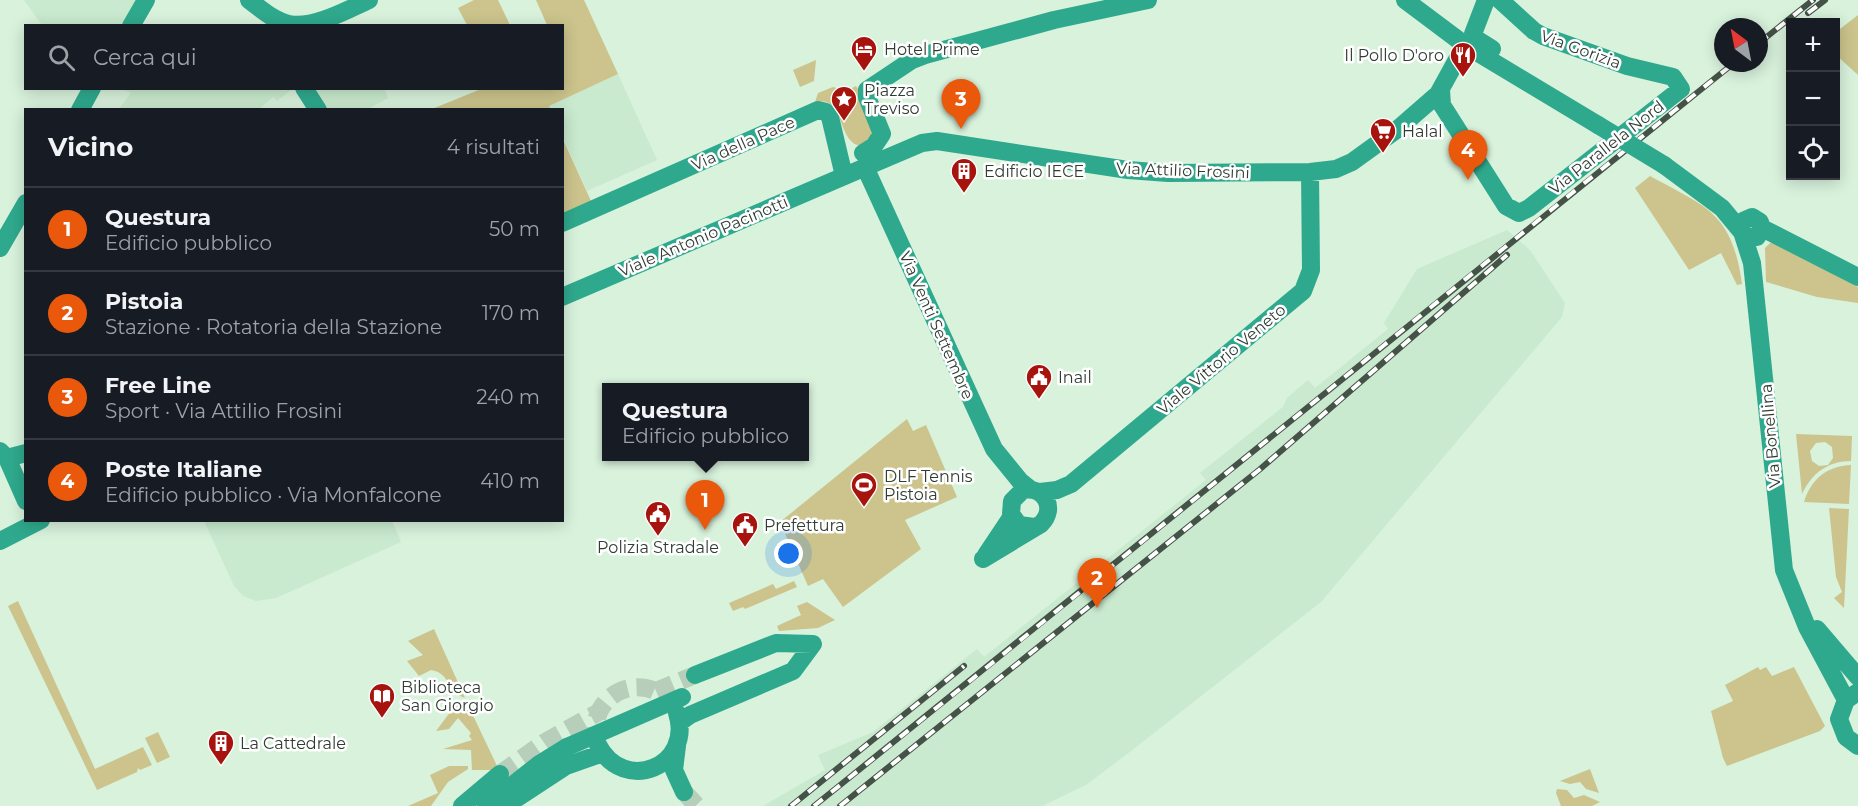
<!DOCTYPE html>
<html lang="it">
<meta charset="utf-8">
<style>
:root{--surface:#171b24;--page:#242831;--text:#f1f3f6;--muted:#9ea1a6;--line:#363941;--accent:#ea580c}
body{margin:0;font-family:Montserrat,sans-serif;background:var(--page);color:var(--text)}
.controls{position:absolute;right:18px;top:18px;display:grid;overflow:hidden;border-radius:0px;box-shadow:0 3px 15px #0003}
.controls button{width:54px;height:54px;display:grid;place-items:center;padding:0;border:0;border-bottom:2px solid var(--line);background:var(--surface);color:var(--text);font:30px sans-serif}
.compass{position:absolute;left:1714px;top:18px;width:54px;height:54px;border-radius:50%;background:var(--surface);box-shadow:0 3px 15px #0003;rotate:328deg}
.you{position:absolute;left:789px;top:554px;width:21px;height:21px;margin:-15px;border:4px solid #fff;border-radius:50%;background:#1a73e8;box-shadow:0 0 0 9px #1a73e833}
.badge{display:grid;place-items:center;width:39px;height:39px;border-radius:50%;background:var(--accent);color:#fff;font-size:20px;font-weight:700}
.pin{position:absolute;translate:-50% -50px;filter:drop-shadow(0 2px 3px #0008)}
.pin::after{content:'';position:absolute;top:32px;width:21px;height:18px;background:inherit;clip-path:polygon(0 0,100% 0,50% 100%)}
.popup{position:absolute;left:602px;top:383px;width:207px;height:78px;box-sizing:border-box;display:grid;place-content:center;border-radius:0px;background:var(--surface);filter:drop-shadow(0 2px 4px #0005);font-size:20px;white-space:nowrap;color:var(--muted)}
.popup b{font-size:22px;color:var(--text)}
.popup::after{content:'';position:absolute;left:50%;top:100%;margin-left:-12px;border:12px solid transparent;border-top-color:var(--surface)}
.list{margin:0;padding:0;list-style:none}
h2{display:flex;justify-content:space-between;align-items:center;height:78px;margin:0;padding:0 24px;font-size:26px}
h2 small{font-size:20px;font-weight:400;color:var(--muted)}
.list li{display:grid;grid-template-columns:39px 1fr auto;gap:18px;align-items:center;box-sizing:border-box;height:84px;padding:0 24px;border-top:2px solid var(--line)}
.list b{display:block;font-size:22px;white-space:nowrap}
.list p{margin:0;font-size:20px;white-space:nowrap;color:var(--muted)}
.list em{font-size:20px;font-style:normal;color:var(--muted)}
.icon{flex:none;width:33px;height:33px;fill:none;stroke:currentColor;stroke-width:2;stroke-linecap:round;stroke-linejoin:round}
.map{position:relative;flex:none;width:1858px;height:806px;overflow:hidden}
.search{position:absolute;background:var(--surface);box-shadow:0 3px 15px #0003;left:24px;top:24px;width:540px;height:66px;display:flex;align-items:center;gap:15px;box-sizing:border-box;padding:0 21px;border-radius:0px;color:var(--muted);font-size:22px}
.panel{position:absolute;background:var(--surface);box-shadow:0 3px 15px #0003;left:24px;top:108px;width:540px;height:414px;border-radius:0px}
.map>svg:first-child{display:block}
</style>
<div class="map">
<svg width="1858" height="806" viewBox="0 0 1858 806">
<rect width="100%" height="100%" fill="#d8f2dc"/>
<path fill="#c9eace" d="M 24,0 L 136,0 L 120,26 L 42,25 Z
M 618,74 L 657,160 L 587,191 L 563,137 L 562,110 L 550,109 L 548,106 Z
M 123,89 L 292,88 L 292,89 L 277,101 L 273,97 L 259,109 L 119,109 L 131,93 Z
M 313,89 L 385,89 L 388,98 L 368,109 L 328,109 Z
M 1507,230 L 1530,250 L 1565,303 L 1562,317 L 1321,602 L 1131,751 L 1086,785 L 1042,806 L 763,806 L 825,770 L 818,755 L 873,732 L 977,649 L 984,657 L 1206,480 L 1200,473 L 1283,407 L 1287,398 L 1308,380 L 1315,388 L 1388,329 L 1384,323 L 1417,269 Z
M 204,521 L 392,521 L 401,542 L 276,598 L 256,601 L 243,596 L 234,586 Z"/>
<path fill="#ccc48c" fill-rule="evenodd" d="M 474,0 L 498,0 L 510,25 L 467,25 L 458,8 Z
M 536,0 L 584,0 L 618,74 L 549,106 L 550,109 L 432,109 L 481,89 L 562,88 L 562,26 L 547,25 Z
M 1858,15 L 1858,75 L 1836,55 L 1836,32 Z
M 816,60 L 814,81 L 800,87 L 793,70 Z
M 856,86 L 866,102 L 876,130 L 862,146 C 836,144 846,94 815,102 L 818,93 L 833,87 L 846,91 Z
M 562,137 L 591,201 L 562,213 Z
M 1650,176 C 1706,207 1732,212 1742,284 L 1737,285 L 1721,253 L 1689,270 L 1635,188 Z
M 1770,243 L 1775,243 L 1858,287 L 1858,303 L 1817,297 L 1766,282 L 1765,248 Z
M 907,419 L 913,431 L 926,425 L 957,497 L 905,520 L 921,549 L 843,607 L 823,579 L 808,586 L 780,522 Z
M 1796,434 L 1852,436 L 1851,461 C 1828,461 1812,473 1802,494 ZM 1825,442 L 1832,447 L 1833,458 L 1828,465 L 1819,466 L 1812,461 L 1810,451 L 1816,443 Z
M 1851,465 L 1849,504 L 1804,502 C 1811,479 1827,466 1851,465 Z
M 1829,508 L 1849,509 L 1844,608 L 1834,598 L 1842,592 L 1836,577 Z
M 794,581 L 797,587 L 745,609 L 743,607 L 733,611 L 729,603 L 773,584 L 776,589 Z
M 18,601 L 95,769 L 143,747 L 152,765 L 140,770 L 138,768 L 137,772 L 97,790 L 8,606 Z
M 807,602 L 835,620 L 818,628 L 779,631 L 777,626 L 801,615 L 797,606 Z
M 434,629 L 465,698 L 450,692 C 449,680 443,672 431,670 L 419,676 L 407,661 L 423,655 L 408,641 Z
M 1758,667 L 1760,670 L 1766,667 L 1772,676 L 1794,667 L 1825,726 L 1820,731 L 1727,766 L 1723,758 L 1711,711 L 1733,701 L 1725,685 Z
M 457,703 L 469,707 L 498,768 L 495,770 L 472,770 L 471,750 L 443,749 L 472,740 L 469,736 L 471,733 L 458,718 L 449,729 L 436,731 Z
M 158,732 L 170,757 L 157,763 L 145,738 Z
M 449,766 L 468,766 L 468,769 L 448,782 L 431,806 L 408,806 L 438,793 L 430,775 Z
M 1590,769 L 1599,793 L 1586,789 L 1580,782 L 1570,784 L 1560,781 Z
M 1557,789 L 1567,790 L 1574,798 L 1584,795 L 1600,802 L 1592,806 L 1561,806 L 1556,793 Z"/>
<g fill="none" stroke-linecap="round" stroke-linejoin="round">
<path stroke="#b7ceba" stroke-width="18" stroke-dasharray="18 9" stroke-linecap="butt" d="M 656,691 L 695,675
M 598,745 C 581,692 652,663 677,713
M 500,774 L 545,742 L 599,712
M 684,792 L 697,806"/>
<path stroke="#2fa98d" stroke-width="18" d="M 249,0 C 261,9 274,21 289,24 C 313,29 347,10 369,0
M 1405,0 L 1465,45 L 1598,125
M 1486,0 L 1473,34 L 1476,39 L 1492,49
M 131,26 L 146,0
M 304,88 L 318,110
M 1441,90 L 1442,105 L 1506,206 L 1519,213 L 1529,208 L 1681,89 L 1673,77 L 1627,66 L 1543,36 L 1534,31 L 1500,0
M 80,110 L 92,88
M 863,153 L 874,146 L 882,134 L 867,97 L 867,90 L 912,60 L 925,55 L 1054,20 L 1148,0
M 1664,165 L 1722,208 L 1746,237 L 1757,237 L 1762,228 L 1760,222 L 1752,217 L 1743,221 L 1740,228
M 865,167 L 994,449 L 1020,481 L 1030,489
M 562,223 L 818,110 L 826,112 L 830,117 L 844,176
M 1762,228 L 1858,277
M 1743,235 L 1752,263 L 1784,570 L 1807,627 L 1846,700
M 0,248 L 26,203
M 562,297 L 882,160 L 922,143 L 937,141 L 1128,170 L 1168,173 L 1310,172 L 1336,169 L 1352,162 L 1399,128 L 1438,94 L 1465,45
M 0,451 L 7,458 L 26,501
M 7,458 L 26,453
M 1040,492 L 1057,490 L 1071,484 L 1303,291 L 1311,270 L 1310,172
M 0,541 L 41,520
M 986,555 L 1012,516
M 983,559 L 1041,524 C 1057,508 1044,486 1023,490 L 1012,501 L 1011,514 L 1019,525 L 1034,527
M 1817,629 L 1858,677
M 1858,692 L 1846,700 L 1839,719 L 1846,737 L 1858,746
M 679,723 L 690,715 L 793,671 L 813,644 L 776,643 L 695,675
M 598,745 C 624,795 694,766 677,713
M 677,746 L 674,770 L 684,792
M 462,806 L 500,774
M 486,806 L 538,765 L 567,747
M 505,806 L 566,766 L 603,753"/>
<g stroke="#455247" stroke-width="6">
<path id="rail" d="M 1808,13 L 1825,0
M 1759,43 L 1813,0
M 791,806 L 964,666
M 814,806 C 1122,560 1426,309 1734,63
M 840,806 L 1259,470 L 1507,255"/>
</g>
<use href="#rail" stroke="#fff" stroke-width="4" stroke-dasharray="11" stroke-linecap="butt"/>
<path stroke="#2fa98d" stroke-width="18" d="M 1598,125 L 1664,165
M 567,747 L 682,697"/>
</g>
<defs>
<g id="hotel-pin" transform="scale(1.35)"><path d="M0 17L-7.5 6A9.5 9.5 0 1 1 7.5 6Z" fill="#a7140e" stroke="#fff"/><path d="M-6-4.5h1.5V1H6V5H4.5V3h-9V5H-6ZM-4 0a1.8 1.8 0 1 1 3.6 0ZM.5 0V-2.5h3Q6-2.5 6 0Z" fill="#fff"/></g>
<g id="restaurant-pin" transform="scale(1.35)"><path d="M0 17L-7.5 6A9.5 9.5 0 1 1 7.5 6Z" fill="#a7140e" stroke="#fff"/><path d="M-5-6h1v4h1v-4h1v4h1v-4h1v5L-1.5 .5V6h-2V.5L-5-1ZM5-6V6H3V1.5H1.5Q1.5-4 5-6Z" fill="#fff"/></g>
<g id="sight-pin" transform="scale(1.35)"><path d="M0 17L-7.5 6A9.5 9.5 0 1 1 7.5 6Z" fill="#a7140e" stroke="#fff"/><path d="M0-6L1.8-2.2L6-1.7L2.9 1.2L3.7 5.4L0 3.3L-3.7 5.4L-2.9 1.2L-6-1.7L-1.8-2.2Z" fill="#fff"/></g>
<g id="supermarket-pin" transform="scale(1.35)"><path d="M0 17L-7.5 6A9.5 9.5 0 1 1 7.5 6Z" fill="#a7140e" stroke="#fff"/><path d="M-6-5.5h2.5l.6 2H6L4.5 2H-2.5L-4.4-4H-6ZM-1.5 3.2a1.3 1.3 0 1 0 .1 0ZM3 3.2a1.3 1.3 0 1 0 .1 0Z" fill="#fff"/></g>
<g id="building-pin" transform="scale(1.35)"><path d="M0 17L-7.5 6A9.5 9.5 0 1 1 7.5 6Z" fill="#a7140e" stroke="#fff"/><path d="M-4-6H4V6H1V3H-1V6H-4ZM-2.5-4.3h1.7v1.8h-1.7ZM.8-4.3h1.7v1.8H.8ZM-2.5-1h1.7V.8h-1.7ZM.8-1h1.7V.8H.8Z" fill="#fff"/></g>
<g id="civic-pin" transform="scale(1.35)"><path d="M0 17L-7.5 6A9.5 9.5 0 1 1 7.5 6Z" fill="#a7140e" stroke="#fff"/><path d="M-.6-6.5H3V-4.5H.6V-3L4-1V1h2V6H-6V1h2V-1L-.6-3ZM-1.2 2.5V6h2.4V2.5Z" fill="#fff"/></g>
<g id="stadium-pin" transform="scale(1.35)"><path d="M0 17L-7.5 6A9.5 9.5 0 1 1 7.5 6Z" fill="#a7140e" stroke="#fff"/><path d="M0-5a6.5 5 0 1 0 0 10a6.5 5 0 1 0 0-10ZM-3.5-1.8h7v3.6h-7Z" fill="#fff"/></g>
<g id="library-pin" transform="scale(1.35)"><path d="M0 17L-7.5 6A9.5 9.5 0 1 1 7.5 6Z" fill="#a7140e" stroke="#fff"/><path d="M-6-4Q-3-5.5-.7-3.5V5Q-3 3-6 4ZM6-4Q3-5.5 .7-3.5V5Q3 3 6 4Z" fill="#fff"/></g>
</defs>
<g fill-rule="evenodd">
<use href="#hotel-pin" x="864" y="49"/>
<use href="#restaurant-pin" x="1463" y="55"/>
<use href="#sight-pin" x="844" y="99"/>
<use href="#supermarket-pin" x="1383" y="131"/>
<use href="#building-pin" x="964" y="171"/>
<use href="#civic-pin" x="1039" y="377"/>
<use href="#stadium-pin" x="864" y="485"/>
<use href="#civic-pin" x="658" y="514"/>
<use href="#civic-pin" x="745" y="525"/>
<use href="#library-pin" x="382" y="696"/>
<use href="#building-pin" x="221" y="743"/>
</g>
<g text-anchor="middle" stroke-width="5" stroke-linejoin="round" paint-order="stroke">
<g font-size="16" fill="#313c33" stroke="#fff" text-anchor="start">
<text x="884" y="55">Hotel Prime</text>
<text x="1444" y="61" text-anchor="end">Il Pollo D'oro</text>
<text x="864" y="96">Piazza<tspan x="864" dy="18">Treviso</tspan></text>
<text x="1402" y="137">Halal</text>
<text x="984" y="177">Edificio IECE</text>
<text x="1058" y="383">Inail</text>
<text x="884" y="482">DLF Tennis<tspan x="884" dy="18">Pistoia</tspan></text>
<text x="764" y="531">Prefettura</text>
<text x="658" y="553" text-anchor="middle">Polizia Stradale</text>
<text x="401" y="693">Biblioteca<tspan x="401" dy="18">San Giorgio</tspan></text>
<text x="240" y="749">La Cattedrale</text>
</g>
<g font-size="16" fill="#313c33" stroke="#fff">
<text transform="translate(1581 49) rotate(20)" y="6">Via Gorizia</text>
<text transform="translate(743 143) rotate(-24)" y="6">Via della Pace</text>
<text transform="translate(1606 147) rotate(-38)" y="6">Via Parallela Nord</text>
<text transform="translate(1183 170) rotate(2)" y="6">Via Attilio Frosini</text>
<text transform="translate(703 236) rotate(-23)" y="6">Viale Antonio Pacinotti</text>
<text transform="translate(937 325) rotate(66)" y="6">Via Venti Settembre</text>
<text transform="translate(1221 359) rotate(-40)" y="6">Viale Vittorio Veneto</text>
<text transform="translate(1770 436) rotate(-95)" y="6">Via Bonellina</text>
</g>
</g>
</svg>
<div class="controls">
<button>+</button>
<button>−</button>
<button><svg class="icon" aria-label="locate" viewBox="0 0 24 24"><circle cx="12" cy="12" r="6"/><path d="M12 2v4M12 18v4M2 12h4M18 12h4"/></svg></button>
</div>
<svg class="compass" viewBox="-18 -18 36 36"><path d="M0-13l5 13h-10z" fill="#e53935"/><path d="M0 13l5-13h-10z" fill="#9ea1a6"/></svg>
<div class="you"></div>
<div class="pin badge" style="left:705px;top:530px">1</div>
<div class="popup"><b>Questura</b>Edificio pubblico</div>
<div class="pin badge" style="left:1097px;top:608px">2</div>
<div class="pin badge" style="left:961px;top:129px">3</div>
<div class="pin badge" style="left:1468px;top:180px">4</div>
<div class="search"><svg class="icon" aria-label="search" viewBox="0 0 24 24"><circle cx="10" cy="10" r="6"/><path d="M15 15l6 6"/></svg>Cerca qui</div>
<section class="panel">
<h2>Vicino<small>4 risultati</small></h2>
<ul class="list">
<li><span class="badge">1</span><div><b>Questura</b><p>Edificio pubblico</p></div><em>50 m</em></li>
<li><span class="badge">2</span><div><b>Pistoia</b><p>Stazione · Rotatoria della Stazione</p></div><em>170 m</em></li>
<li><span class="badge">3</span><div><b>Free Line</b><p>Sport · Via Attilio Frosini</p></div><em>240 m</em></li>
<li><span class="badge">4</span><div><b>Poste Italiane</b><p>Edificio pubblico · Via Monfalcone</p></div><em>410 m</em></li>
</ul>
</section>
</div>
